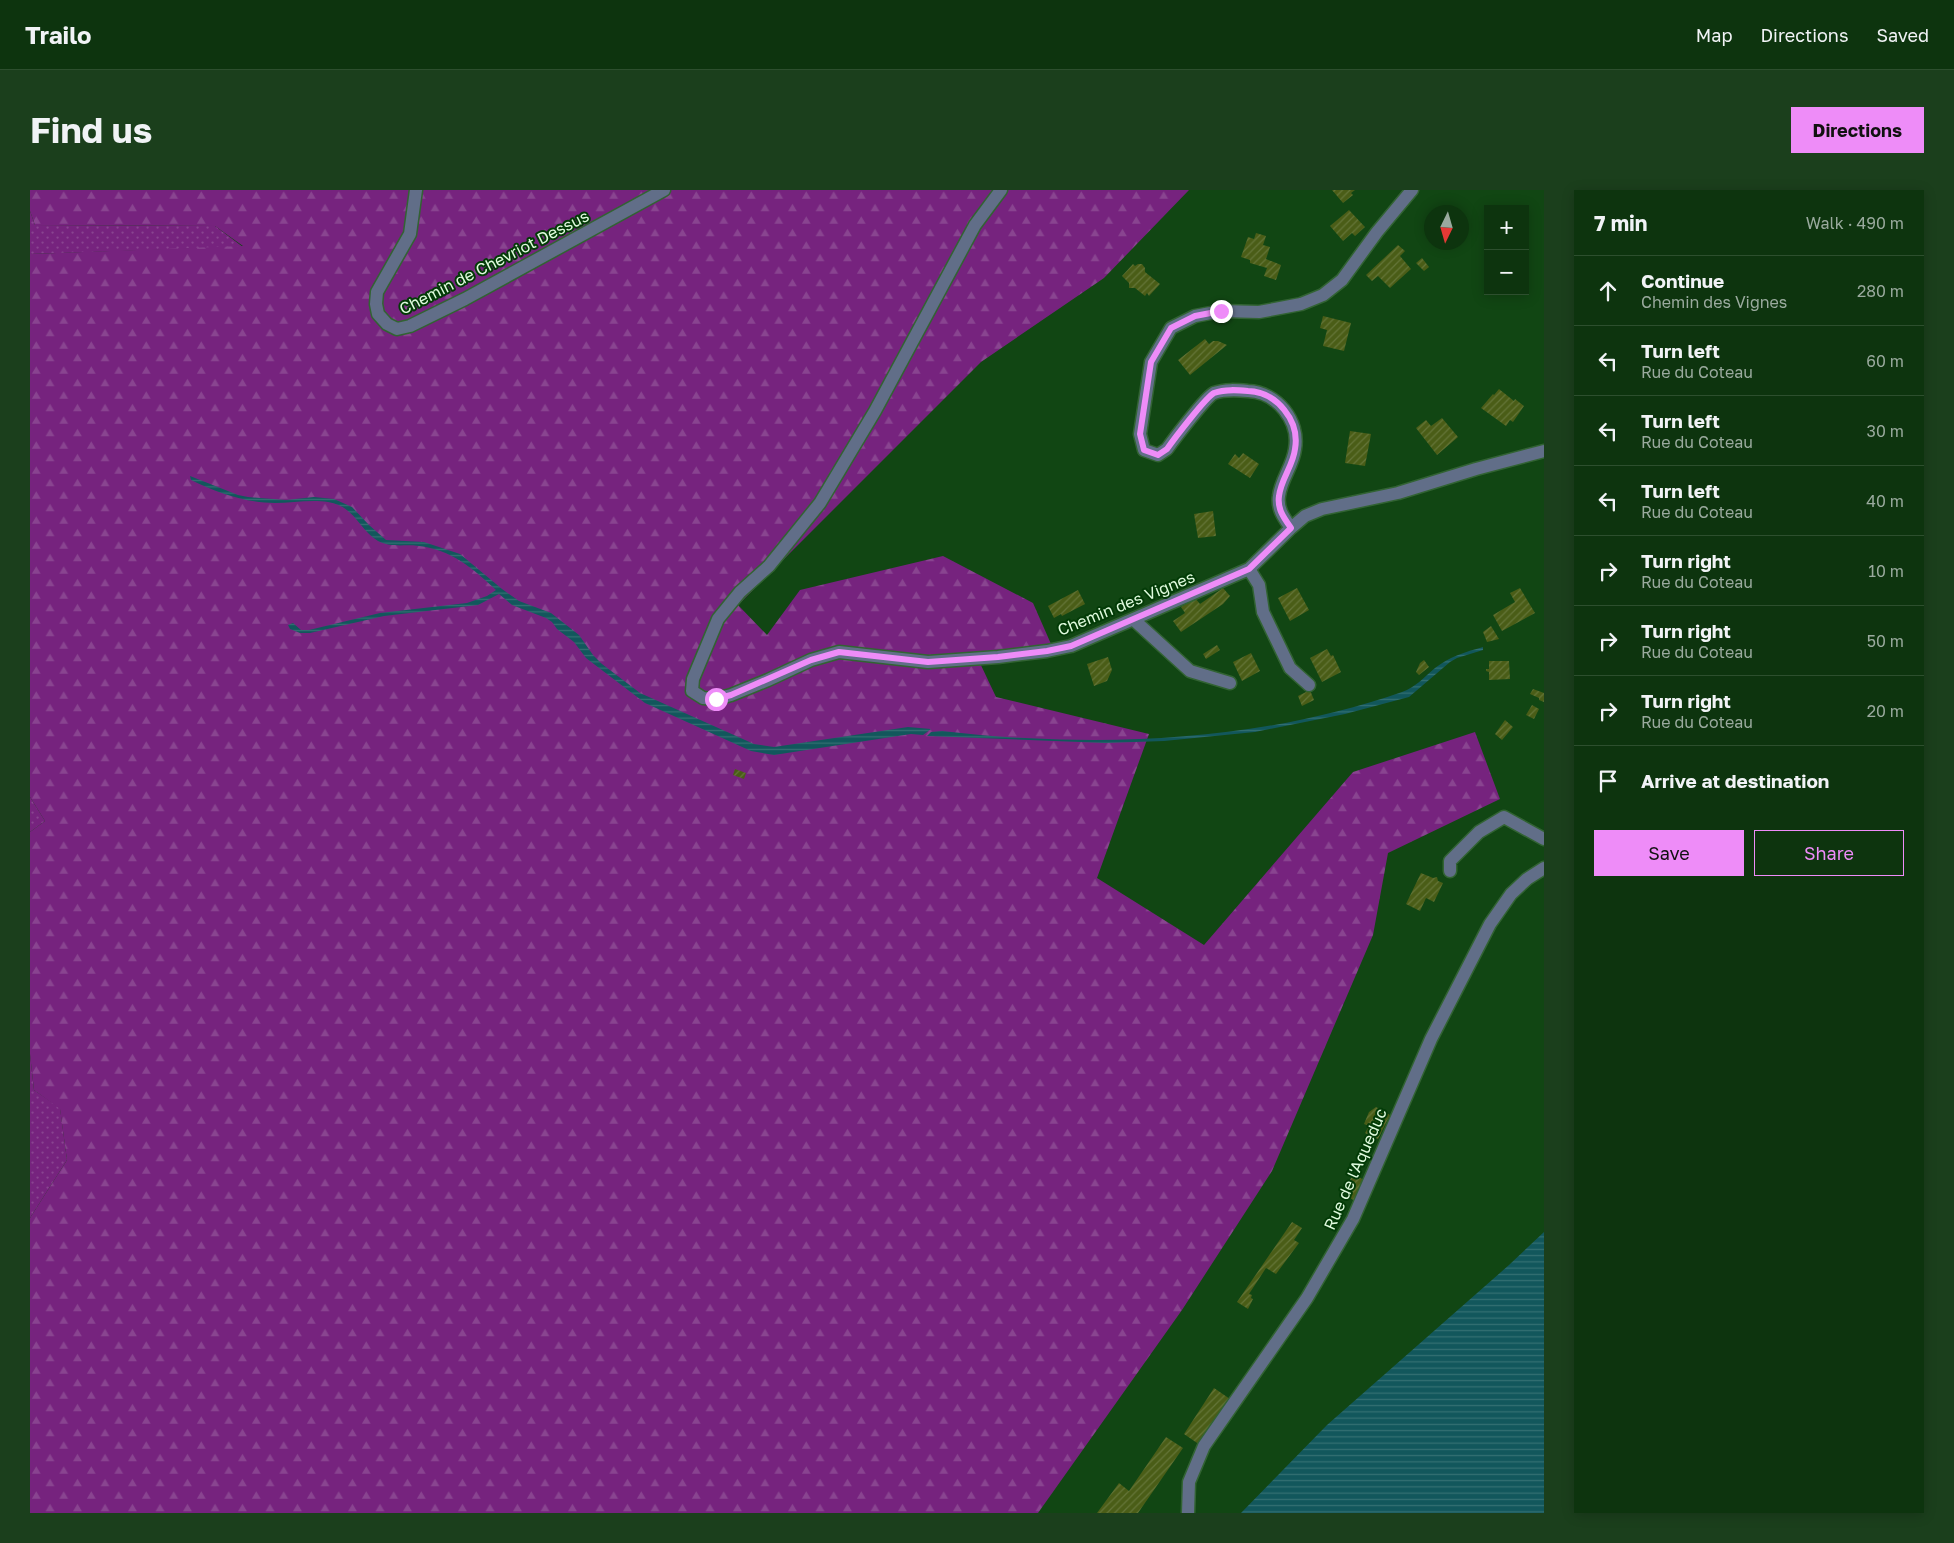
<!DOCTYPE html>
<meta charset="utf-8">
<style>
:root{--surface:#0d340e;--page:#1b3f1c;--text:#f1f3f6;--muted:#9aaa9e;--line:#2d4f2e;--accent:#ee8cf8}
body{margin:0;font-family:"Golos Text",sans-serif;background:var(--page);color:var(--text)}
.controls{position:absolute;right:15px;top:15px;display:grid;overflow:hidden;border-radius:0px;box-shadow:0 2px 12px #0003}
.controls button{width:45px;height:45px;display:grid;place-items:center;padding:0;border:0;border-bottom:1px solid var(--line);background:var(--surface);color:var(--text);font:25px sans-serif}
.compass{position:absolute;left:1394px;top:15px;width:45px;height:45px;border-radius:50%;background:var(--surface);box-shadow:0 2px 12px #0003;rotate:185deg}
.stop{position:absolute;width:15px;height:15px;margin:-11px;border:4px solid #ee8cf8;border-radius:50%;background:#fff}
.stop.end{background:#ee8cf8;border-color:#fff;box-shadow:0 1px 5px #0008}
.list{margin:0;padding:0;list-style:none}
h2{display:flex;justify-content:space-between;align-items:center;height:65px;margin:0;padding:0 20px;font-size:21px}
h2 small{font-size:16px;font-weight:400;color:var(--muted)}
.list li{display:grid;grid-template-columns:32px 1fr auto;gap:15px;align-items:center;box-sizing:border-box;height:70px;padding:0 20px;border-top:1px solid var(--line)}
.list b{display:block;font-size:19px;white-space:nowrap}
.list p{margin:0;font-size:16px;white-space:nowrap;color:var(--muted)}
.list em{font-size:16px;font-style:normal;color:var(--muted)}
.actions{display:flex;gap:10px;padding:15px 20px}
.actions a{flex:1;padding:11px 0;border:1px solid var(--accent);border-radius:0px;text-align:center;font-size:18px;color:var(--accent)}
.actions .main{background:var(--accent);color:#111}
.icon{flex:none;width:28px;height:28px;fill:none;stroke:currentColor;stroke-width:2;stroke-linecap:round;stroke-linejoin:round}
.map{position:relative;flex:none;width:1514px;height:1323px;overflow:hidden;border-radius:0px}
header{display:flex;align-items:center;gap:30px;box-sizing:border-box;height:70px;padding:0 25px;background:var(--surface);border-bottom:1px solid var(--line)}
header strong{font-size:24px}
nav{display:flex;gap:28px;margin-inline-start:auto;font-size:18px}
.intro{display:flex;align-items:center;justify-content:space-between;box-sizing:border-box;height:120px;padding:0 30px}
h1{margin:0;font-size:35px}
.button{padding:12px 22px;border-radius:0px;background:var(--accent);color:#111;font-size:18px;font-weight:700}
main{display:flex;gap:30px;padding:0 30px}
aside{flex:1;background:var(--surface);border-radius:0px;box-shadow:0 2px 12px #0003}
.map>svg:first-child{display:block}
</style>
<header>
<strong>Trailo</strong>
<nav><a>Map</a><a>Directions</a><a>Saved</a></nav>
</header>
<div class="intro"><h1>Find us</h1><a class="button">Directions</a></div>
<main>
<div class="map">
<svg width="1514" height="1323" viewBox="0 0 1514 1323">
<defs>
<pattern id="grass-dots" width="8" height="8" patternUnits="userSpaceOnUse" patternTransform="scale(1.25)"><rect width="8" height="8" fill="#76237e"/><path d="M2 2h.1M6 6h.1" fill="none" stroke="#894490" stroke-width="1.8" stroke-linecap="round"/></pattern>
<pattern id="forest-firs" width="22" height="20" patternUnits="userSpaceOnUse" patternTransform="scale(1.25)"><rect width="22" height="20" fill="#76237e"/><path d="M5 1l3.5 6h-7zM16 11l3.5 6h-7z" fill="#894490"/></pattern>
<pattern id="water-rules" width="6" height="5" patternUnits="userSpaceOnUse" patternTransform="scale(1.25)"><rect width="6" height="5" fill="#12575c"/><path d="M0 2.5h6" fill="none" stroke="#347073"/></pattern>
<pattern id="building-hatch" width="6" height="6" patternUnits="userSpaceOnUse" patternTransform="scale(1.25)"><rect width="6" height="6" fill="#4a5d17"/><path d="M-1 1l2-2M0 6l6-6M5 7l2-2" fill="none" stroke="#647538"/></pattern>
</defs>
<rect width="100%" height="100%" fill="#114613"/>
<path fill="url(#grass-dots)" d="M 0,21 L 5,35 L 185,36 L 213,57 L 0,64 Z
M 0,607 L 15,631 L 0,642 Z
M 0,864 L 4,900 L 30,918 L 37,970 L 0,1028 Z"/>
<path fill="url(#forest-firs)" d="M 0,0 L 1159,0 L 1074,88 L 951,172 L 708,415 L 737,445 L 770,400 L 913,366 L 1003,413 L 1021,454 L 949,471 L 966,507 L 1119,544 L 1067,688 L 1174,755 L 1323,582 L 1445,542 L 1470,609 L 1358,663 L 1343,745 L 1242,981 L 1152,1120 L 1008,1323 L 0,1323 L 0,1028 L 37,970 L 30,919 L 4,900 L 0,864 L 0,642 L 15,631 L 0,607 L 0,64 L 213,56 L 185,36 L 5,35 L 0,21 Z"/>
<path fill="url(#water-rules)" d="M 160,286 L 208,305 L 218,307 L 256,310 L 284,307 L 304,309 L 322,317 L 339,335 L 356,350 L 394,352 L 430,364 L 472,399 L 489,411 L 521,423 L 549,445 L 563,465 L 572,474 L 610,503 L 724,554 L 744,557 L 878,537 L 901,539 L 893,545 L 881,544 L 744,565 L 721,561 L 615,513 L 556,468 L 544,452 L 527,439 L 522,432 L 516,428 L 482,415 L 469,404 L 448,415 L 354,426 L 280,443 L 270,443 L 260,439 L 258,435 L 263,433 L 271,440 L 279,440 L 350,423 L 437,413 L 457,406 L 466,400 C 444,379 420,359 389,356 C 374,354 361,358 348,351 C 329,340 325,316 298,312 C 281,309 262,313 245,313 C 216,313 188,303 161,290 Z
M 1453,457 L 1453,460 L 1427,468 L 1420,472 L 1379,507 L 1315,524 L 1225,542 L 1134,551 L 1075,553 L 897,546 L 901,542 L 912,541 C 940,544 967,547 995,548 C 1122,555 1251,544 1372,502 C 1386,497 1393,488 1405,478 C 1419,467 1435,462 1453,457 Z
M 1514,1042 L 1514,1323 L 1211,1323 L 1297,1235 L 1479,1075 Z"/>
<path fill="url(#building-hatch)" d="M 1302,0 L 1325,0 L 1321,3 L 1323,5 L 1313,13 Z
M 1319,20 L 1335,37 L 1325,46 L 1322,43 L 1313,51 L 1300,36 Z
M 1226,43 L 1236,46 L 1233,55 L 1240,57 L 1236,69 L 1251,75 L 1246,90 L 1234,86 L 1237,78 L 1220,73 L 1220,70 L 1211,67 L 1218,47 L 1224,49 Z
M 1368,55 L 1375,61 L 1370,66 L 1381,79 L 1360,98 L 1348,86 L 1342,91 L 1336,85 Z
M 1392,68 L 1399,77 L 1394,81 L 1386,73 Z
M 1103,74 L 1105,76 L 1108,74 L 1112,74 L 1115,78 L 1115,82 L 1130,94 L 1119,106 L 1117,103 L 1115,106 L 1105,98 L 1099,98 L 1099,93 L 1092,86 Z
M 1293,126 L 1321,133 L 1314,161 L 1293,156 L 1297,140 L 1290,138 Z
M 1175,149 L 1179,154 L 1183,151 L 1188,151 L 1197,155 L 1160,185 L 1148,170 Z
M 1469,199 L 1484,211 L 1485,209 L 1494,216 L 1483,232 L 1480,230 L 1476,236 L 1451,218 L 1463,204 L 1464,205 Z
M 1412,228 L 1428,247 L 1407,265 L 1386,238 L 1396,230 L 1401,236 Z
M 1320,241 L 1341,244 L 1335,276 L 1315,273 Z
M 1213,263 L 1229,274 L 1220,288 L 1198,274 L 1205,264 L 1209,268 Z
M 1183,321 L 1186,346 L 1168,348 L 1164,324 Z
M 1193,398 L 1200,406 L 1193,414 L 1151,442 L 1143,431 L 1155,423 L 1151,417 L 1165,408 L 1170,414 Z
M 1267,398 L 1279,420 L 1260,431 L 1248,408 Z
M 1490,398 L 1505,423 L 1472,441 L 1463,425 L 1485,412 L 1480,403 Z
M 1048,400 L 1055,414 L 1032,426 L 1031,424 L 1024,428 L 1018,416 Z
M 1461,436 L 1469,449 L 1457,452 L 1453,442 Z
M 1187,455 L 1190,460 L 1176,469 L 1173,464 Z
M 1297,459 L 1301,466 L 1303,465 L 1311,482 L 1292,492 L 1280,468 Z
M 1221,463 L 1230,481 L 1212,491 L 1203,472 Z
M 1078,467 L 1082,480 L 1077,491 L 1064,496 L 1057,474 Z
M 1394,470 L 1399,477 L 1389,485 L 1386,482 L 1390,473 Z
M 1459,471 L 1479,471 L 1480,489 L 1459,490 L 1459,482 L 1456,481 L 1456,479 L 1459,479 Z
M 1503,499 L 1514,503 L 1514,512 L 1509,510 L 1509,508 L 1500,504 Z
M 1280,500 L 1284,510 L 1272,516 L 1268,506 Z
M 1502,515 L 1509,519 L 1504,529 L 1496,525 Z
M 1475,530 L 1483,537 L 1472,550 L 1465,544 Z
M 705,579 L 716,583 L 714,589 L 703,585 Z
M 1391,683 L 1403,688 L 1407,687 L 1408,691 L 1413,693 L 1404,712 L 1396,708 L 1390,721 L 1376,714 Z
M 1346,917 L 1360,925 L 1348,949 L 1335,943 L 1339,936 L 1334,934 L 1339,922 Z
M 1323,984 L 1336,991 L 1325,1011 L 1320,1008 L 1322,1002 L 1316,998 Z
M 1262,1032 L 1272,1038 L 1264,1050 L 1269,1053 L 1246,1084 L 1236,1078 L 1219,1104 L 1222,1105 L 1221,1108 L 1223,1109 L 1218,1119 L 1207,1112 Z
M 1184,1198 L 1200,1209 L 1170,1255 L 1154,1244 Z
M 1136,1247 L 1153,1258 L 1108,1323 L 1067,1323 L 1089,1293 L 1099,1301 Z"/>
<g fill="none" stroke-linecap="round" stroke-linejoin="round">
<g stroke="#326333" stroke-width="15">
<path id="minor" d="M 386,0 L 380,44 L 347,102 L 346,114 L 348,124 L 357,134 L 367,139 L 380,136 L 435,109 L 634,0
M 971,0 L 945,35 L 845,221 L 790,313 L 739,376 L 710,402 L 688,429 L 663,489 L 662,501 L 673,508 L 686,509 L 701,505 L 738,490 L 781,470 L 809,462 L 898,472 L 968,467 L 1017,461 L 1041,456 L 1219,379 L 1261,338 L 1275,326 L 1292,319 L 1368,303 L 1446,279 L 1514,261
M 1261,338 C 1254,328 1247,319 1249,306 C 1251,289 1263,276 1265,259 C 1270,231 1247,202 1218,201 C 1207,200 1195,199 1184,203 C 1176,207 1144,249 1137,259 L 1128,265 L 1114,260 L 1110,244 L 1121,172 L 1141,138 L 1165,126 L 1191,121 L 1229,122 L 1271,114 L 1293,105 L 1312,90 L 1347,42 L 1382,0
M 1219,379 L 1229,395 L 1233,422 L 1260,478 L 1279,495
M 1104,430 L 1160,481 L 1200,493
M 1420,681 L 1420,671 L 1449,642 L 1474,627 L 1514,649"/>
</g>
<g stroke="#326333" stroke-width="15">
<path id="tertiary" d="M 1158,1323 L 1159,1292 L 1174,1256 L 1277,1108 L 1323,1029 L 1401,849 L 1460,734 L 1481,704 L 1497,689 L 1514,678"/>
</g>
<use href="#minor" stroke="#616e88" stroke-width="12"/>
<use href="#tertiary" stroke="#616e88" stroke-width="12"/>
</g>
<g fill="none" stroke-linecap="round" stroke-linejoin="round">
<path stroke="#ee8cf8" stroke-width="6" d="M 686,509 L 701,505 L 781,470 L 809,462 L 898,472 L 968,467 L 1017,461 L 1041,456 L 1219,379 L 1261,338 C 1254,328 1247,319 1249,306 C 1251,289 1263,276 1265,259 C 1270,231 1247,202 1218,201 C 1207,200 1195,199 1184,203 C 1176,207 1144,249 1137,259 L 1128,265 L 1114,260 L 1110,244 L 1121,172 L 1141,138 L 1165,126 L 1191,121"/>
</g>
<g text-anchor="middle" stroke-width="4" stroke-linejoin="round" paint-order="stroke">
<g font-size="16" fill="#e0fbde" stroke="#033b07">
<text transform="translate(464 72) rotate(-27)" y="6">Chemin de Chevriot Dessus</text>
<text transform="translate(1096 413) rotate(-22)" y="6">Chemin des Vignes</text>
<text transform="translate(1325 979) rotate(-66)" y="6">Rue de l'Aqueduc</text>
</g>
</g>
</svg>
<div class="controls">
<button>+</button>
<button>−</button>
</div>
<svg class="compass" viewBox="-18 -18 36 36"><path d="M0-13l5 13h-10z" fill="#e53935"/><path d="M0 13l5-13h-10z" fill="#9aaa9e"/></svg>
<div class="stop" style="left:686px;top:509px"></div>
<div class="stop end" style="left:1191px;top:121px"></div>
</div>
<aside>
<h2>7 min<small>Walk · 490 m</small></h2>
<ul class="list">
<li><svg class="icon" aria-label="ahead" viewBox="0 0 24 24"><path d="M12 20V5M6 11l6-6 6 6"/></svg><div><b>Continue</b><p>Chemin des Vignes</p></div><em>280 m</em></li>
<li><svg class="icon" aria-label="left" viewBox="0 0 24 24"><path d="M17 20v-9H6M10 6l-5 5 5 5"/></svg><div><b>Turn left</b><p>Rue du Coteau</p></div><em>60 m</em></li>
<li><svg class="icon" aria-label="left" viewBox="0 0 24 24"><path d="M17 20v-9H6M10 6l-5 5 5 5"/></svg><div><b>Turn left</b><p>Rue du Coteau</p></div><em>30 m</em></li>
<li><svg class="icon" aria-label="left" viewBox="0 0 24 24"><path d="M17 20v-9H6M10 6l-5 5 5 5"/></svg><div><b>Turn left</b><p>Rue du Coteau</p></div><em>40 m</em></li>
<li><svg class="icon" aria-label="right" viewBox="0 0 24 24"><path d="M7 20v-9h11M14 6l5 5-5 5"/></svg><div><b>Turn right</b><p>Rue du Coteau</p></div><em>10 m</em></li>
<li><svg class="icon" aria-label="right" viewBox="0 0 24 24"><path d="M7 20v-9h11M14 6l5 5-5 5"/></svg><div><b>Turn right</b><p>Rue du Coteau</p></div><em>50 m</em></li>
<li><svg class="icon" aria-label="right" viewBox="0 0 24 24"><path d="M7 20v-9h11M14 6l5 5-5 5"/></svg><div><b>Turn right</b><p>Rue du Coteau</p></div><em>20 m</em></li>
<li><svg class="icon" aria-label="arrive" viewBox="0 0 24 24"><path d="M6 21V4h12l-3 4 3 4H6"/></svg><div><b>Arrive at destination</b></div></li>
</ul>
<div class="actions"><a class="main">Save</a><a>Share</a></div>
</aside>
</main>
